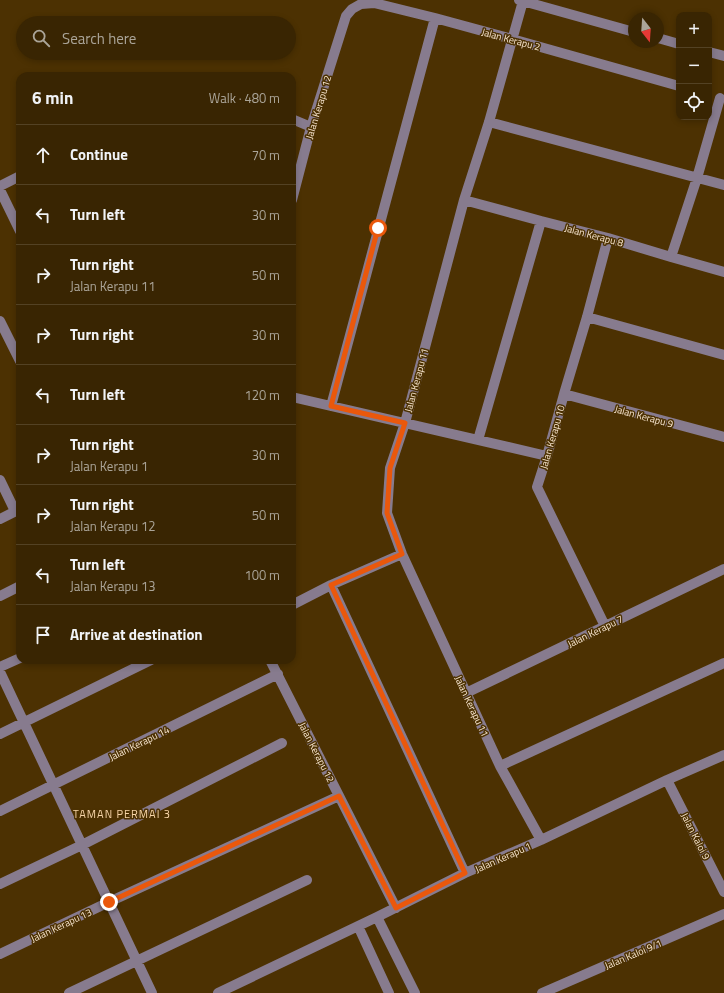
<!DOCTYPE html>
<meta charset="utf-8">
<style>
:root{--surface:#392502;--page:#443111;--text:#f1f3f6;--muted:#aba599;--line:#534224}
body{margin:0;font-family:"Titillium Web",sans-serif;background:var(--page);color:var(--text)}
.controls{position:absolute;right:12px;top:12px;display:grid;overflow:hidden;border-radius:8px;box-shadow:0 2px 6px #0003}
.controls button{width:36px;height:36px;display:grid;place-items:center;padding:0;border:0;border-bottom:1px solid var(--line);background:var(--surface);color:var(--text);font:20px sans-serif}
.compass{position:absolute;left:628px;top:12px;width:36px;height:36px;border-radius:50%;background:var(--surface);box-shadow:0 2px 6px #0003;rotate:163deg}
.stop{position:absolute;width:12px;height:12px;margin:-9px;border:3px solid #ea580c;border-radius:50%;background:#fff}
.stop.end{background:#ea580c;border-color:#fff;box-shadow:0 1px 4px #0008}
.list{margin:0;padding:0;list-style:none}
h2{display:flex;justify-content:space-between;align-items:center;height:52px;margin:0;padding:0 16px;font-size:17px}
h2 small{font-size:13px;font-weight:400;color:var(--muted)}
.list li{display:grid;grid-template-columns:26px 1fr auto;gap:12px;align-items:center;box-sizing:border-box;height:60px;padding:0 16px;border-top:1px solid var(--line)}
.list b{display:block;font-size:15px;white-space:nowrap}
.list p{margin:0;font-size:13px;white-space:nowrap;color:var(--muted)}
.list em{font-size:13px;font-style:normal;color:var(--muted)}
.icon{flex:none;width:22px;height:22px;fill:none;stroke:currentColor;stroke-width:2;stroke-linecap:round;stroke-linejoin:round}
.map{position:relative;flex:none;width:724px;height:993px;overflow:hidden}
.search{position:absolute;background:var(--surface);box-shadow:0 2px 6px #0003;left:16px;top:16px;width:280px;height:44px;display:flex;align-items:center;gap:10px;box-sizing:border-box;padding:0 14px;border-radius:22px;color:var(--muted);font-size:15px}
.panel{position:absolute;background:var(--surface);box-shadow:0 2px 6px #0003;left:16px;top:72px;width:280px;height:592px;border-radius:12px}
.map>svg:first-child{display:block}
</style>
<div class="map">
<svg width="724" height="993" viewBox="0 0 724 993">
<rect width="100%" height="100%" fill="#4c3102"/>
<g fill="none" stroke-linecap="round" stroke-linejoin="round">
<path stroke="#877b8e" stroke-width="10" d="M 519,0 L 634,32
M 523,1 L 489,122 L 464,200 L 405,423 L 390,468 L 387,513 L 402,554 L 500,766 L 541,840
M 658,38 L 679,44
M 709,52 L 724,56
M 292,119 L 311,127
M 489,122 L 724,185
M 0,186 L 20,176
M 0,190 L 20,231
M 292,200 L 311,127 L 346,16 L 352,9 L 361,4 L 374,3 L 435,18 L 512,39 L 679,86
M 464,200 L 541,221 L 608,238 L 671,257 L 724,272
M 671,257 L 697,178 L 720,98
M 587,317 L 724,355
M 0,321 L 20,361
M 564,394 L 724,437
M 292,397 L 547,456
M 331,406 L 435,18
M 478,440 L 541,221
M 0,480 L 15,511
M 0,519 L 20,509
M 331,585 L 465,873
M 0,596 L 20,586
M 292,605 L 331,585 L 402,554
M 605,626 L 537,487 L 547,456 L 564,394 L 587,317 L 608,238
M 270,660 L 396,908
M 0,667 L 20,658
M 0,672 L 152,993
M 466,693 L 724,569
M 0,734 L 151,660
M 500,766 L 724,663
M 667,780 L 724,892
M 0,811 L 278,674
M 0,884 L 82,845 L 282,743
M 377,917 L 415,993
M 358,926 L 389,993
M 0,954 L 109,902 L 339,796
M 69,993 L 307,880
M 218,993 L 377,917 L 465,873 L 541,840 L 667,780 L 724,755
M 542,993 L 724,914"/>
</g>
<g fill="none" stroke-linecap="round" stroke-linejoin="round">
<path stroke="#ea580c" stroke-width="5" d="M 109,902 L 339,796 L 396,908 L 465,873 L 331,585 L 402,554 L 387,513 L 390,468 L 405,423 L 331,406 L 378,228"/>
</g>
<g text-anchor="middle" stroke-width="3" stroke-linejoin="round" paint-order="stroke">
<g font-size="10" fill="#f9e7d1" stroke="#4c3102">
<text transform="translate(511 39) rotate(15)" y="4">Jalan Kerapu 2</text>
<text transform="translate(318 107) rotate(-73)" y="4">Jalan Kerapu 12</text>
<text transform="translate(594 235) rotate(15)" y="4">Jalan Kerapu 8</text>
<text transform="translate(416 380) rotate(-75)" y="4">Jalan Kerapu 11</text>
<text transform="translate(644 416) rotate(15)" y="4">Jalan Kerapu 9</text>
<text transform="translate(552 437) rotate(-74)" y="4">Jalan Kerapu 10</text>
<text transform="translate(595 631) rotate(-26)" y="4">Jalan Kerapu 7</text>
<text transform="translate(472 706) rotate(65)" y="4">Jalan Kerapu 11</text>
<text transform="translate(139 743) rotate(-26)" y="4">Jalan Kerapu 14</text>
<text transform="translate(317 752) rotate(63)" y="4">Jalan Kerapu 12</text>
<text transform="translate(696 836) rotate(63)" y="4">Jalan Kaloi 9</text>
<text transform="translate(503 857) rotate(-24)" y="4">Jalan Kerapu 1</text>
<text transform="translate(61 925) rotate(-25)" y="4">Jalan Kerapu 13</text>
<text transform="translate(633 954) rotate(-23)" y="4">Jalan Kaloi 9/1</text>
</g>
<g font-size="11" letter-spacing="1" fill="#f7d5a8" stroke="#4c3102">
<text x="122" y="818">TAMAN PERMAI 3</text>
</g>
</g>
</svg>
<div class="controls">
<button>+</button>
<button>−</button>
<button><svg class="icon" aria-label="locate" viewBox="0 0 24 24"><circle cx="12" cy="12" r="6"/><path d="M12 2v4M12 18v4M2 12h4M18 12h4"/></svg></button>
</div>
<svg class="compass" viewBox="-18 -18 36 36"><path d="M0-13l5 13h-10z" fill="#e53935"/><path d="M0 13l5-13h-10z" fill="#aba599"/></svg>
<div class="stop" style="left:378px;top:228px"></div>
<div class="stop end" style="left:109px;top:902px"></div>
<div class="search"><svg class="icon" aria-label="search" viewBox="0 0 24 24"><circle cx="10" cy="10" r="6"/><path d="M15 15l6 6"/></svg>Search here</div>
<section class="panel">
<h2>6 min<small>Walk · 480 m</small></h2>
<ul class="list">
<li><svg class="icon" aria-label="ahead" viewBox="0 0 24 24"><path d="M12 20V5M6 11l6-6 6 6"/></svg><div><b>Continue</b></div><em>70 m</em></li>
<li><svg class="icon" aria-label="left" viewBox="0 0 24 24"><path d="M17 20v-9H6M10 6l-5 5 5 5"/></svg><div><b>Turn left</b></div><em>30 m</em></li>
<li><svg class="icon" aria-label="right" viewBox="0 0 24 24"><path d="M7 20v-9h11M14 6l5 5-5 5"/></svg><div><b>Turn right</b><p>Jalan Kerapu 11</p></div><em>50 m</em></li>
<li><svg class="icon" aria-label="right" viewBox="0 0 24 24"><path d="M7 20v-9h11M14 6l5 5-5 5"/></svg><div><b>Turn right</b></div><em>30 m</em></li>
<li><svg class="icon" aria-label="left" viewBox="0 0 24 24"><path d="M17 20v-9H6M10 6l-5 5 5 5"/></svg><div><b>Turn left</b></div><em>120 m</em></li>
<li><svg class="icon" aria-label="right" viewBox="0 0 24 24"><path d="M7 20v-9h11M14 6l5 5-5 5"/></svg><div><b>Turn right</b><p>Jalan Kerapu 1</p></div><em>30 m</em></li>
<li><svg class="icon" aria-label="right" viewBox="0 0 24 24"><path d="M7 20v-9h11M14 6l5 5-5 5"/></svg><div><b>Turn right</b><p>Jalan Kerapu 12</p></div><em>50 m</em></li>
<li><svg class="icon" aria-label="left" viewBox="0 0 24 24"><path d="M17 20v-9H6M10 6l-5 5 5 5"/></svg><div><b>Turn left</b><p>Jalan Kerapu 13</p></div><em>100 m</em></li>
<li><svg class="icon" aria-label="arrive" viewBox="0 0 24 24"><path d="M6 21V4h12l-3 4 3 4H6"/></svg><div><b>Arrive at destination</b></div></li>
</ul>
</section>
</div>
